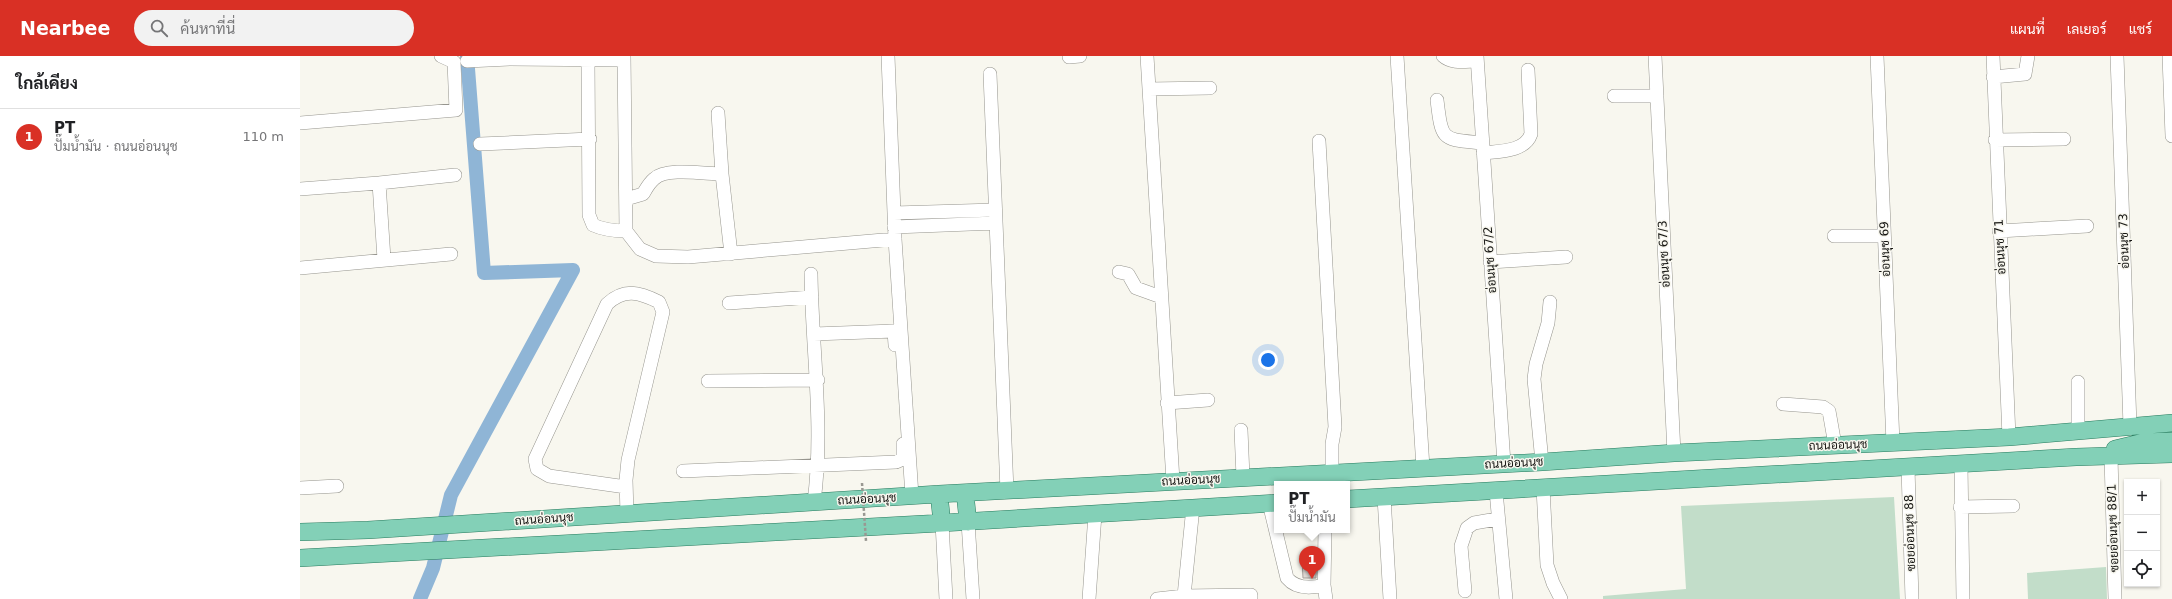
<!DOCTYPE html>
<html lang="th">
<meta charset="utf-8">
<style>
:root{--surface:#fff;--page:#f2f2f2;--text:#202124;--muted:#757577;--line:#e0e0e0;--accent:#d93025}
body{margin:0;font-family:"DejaVu Sans",Sarabun,sans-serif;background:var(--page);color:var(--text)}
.controls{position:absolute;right:12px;bottom:12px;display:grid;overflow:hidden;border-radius:0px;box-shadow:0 1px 3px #0004}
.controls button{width:36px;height:36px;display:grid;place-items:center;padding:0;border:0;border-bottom:1px solid var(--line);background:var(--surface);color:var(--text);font:20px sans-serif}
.you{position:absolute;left:968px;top:304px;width:14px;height:14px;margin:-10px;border:3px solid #fff;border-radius:50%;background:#1a73e8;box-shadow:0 0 0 6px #1a73e833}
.badge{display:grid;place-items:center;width:26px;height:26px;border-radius:50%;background:var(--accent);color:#fff;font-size:13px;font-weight:700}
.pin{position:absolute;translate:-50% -33px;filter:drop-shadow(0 1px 2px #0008)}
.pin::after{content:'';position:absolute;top:21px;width:14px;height:12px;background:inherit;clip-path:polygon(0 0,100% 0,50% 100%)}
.popup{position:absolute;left:974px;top:425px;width:76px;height:52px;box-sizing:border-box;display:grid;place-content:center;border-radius:0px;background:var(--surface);filter:drop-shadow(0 1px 3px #0005);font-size:13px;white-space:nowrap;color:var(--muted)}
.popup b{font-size:15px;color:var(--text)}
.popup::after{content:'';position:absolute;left:50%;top:100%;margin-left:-8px;border:8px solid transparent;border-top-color:var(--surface)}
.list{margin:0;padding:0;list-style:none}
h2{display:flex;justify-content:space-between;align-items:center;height:52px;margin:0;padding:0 16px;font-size:17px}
h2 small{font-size:13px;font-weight:400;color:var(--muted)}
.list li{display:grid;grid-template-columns:26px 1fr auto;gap:12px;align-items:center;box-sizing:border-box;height:56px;padding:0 16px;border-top:1px solid var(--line)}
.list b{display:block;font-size:15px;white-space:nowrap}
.list p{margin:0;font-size:13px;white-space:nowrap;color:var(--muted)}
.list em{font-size:13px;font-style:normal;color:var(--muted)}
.icon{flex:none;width:22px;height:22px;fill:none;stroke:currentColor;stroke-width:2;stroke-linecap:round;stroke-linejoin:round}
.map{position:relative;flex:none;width:1872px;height:543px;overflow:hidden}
header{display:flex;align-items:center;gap:24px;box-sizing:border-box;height:56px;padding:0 20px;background:var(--accent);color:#fff}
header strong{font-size:19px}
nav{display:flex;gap:22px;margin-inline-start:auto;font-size:14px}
.search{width:280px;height:36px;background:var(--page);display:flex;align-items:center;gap:10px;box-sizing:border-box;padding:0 14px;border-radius:22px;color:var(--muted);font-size:15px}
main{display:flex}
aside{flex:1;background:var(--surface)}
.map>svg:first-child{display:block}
</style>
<header>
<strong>Nearbee</strong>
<div class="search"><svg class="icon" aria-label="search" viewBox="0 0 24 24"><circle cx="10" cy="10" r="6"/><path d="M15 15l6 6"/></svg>ค้นหาที่นี่</div>
<nav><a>แผนที่</a><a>เลเยอร์</a><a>แชร์</a></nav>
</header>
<main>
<aside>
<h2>ใกล้เคียง<small></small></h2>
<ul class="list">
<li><span class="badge">1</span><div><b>PT</b><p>ปั๊มน้ำมัน · ถนนอ่อนนุช</p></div><em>110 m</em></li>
</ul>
</aside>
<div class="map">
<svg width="1872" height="543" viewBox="0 0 1872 543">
<defs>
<filter id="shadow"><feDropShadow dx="3.5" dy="-3.5" stdDeviation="0" flood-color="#0004"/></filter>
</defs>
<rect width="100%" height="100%" fill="#f8f7ef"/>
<path fill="#c2ddc9" d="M 1594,441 L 1600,543 L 1303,543 L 1303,540 L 1386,533 L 1381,450 Z
M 1806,511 L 1807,543 L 1728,543 L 1727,517 Z"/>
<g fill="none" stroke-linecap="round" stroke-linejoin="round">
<path stroke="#8fb5d6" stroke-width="14" d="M 120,543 L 133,512 L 151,439 L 273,214 L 184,217 L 167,0"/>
</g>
<path fill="#e2dcd6" stroke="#a7a19b" filter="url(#shadow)" d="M 1016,503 L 1016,522 L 1003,522 L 1002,504 Z"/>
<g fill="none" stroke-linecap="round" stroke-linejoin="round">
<g stroke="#96958e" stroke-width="14">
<path id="minor" d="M 324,0 L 326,175 L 340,193 L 356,200 L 388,201 L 595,183
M 588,0 L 595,183 L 612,440
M 847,0 L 873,425
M 1097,0 L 1123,412
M 1143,0 C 1152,8 1166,5 1177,5
M 1177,0 L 1204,408
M 1355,0 L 1374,397
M 1577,0 L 1593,387
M 1693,0 L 1709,381
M 1817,0 L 1830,370
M 1869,0 L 1872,80
M 769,1 L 780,0
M 288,4 L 289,159 L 293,169 C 304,174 313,175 326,175
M 167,5 L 210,3 L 324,4
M 690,18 L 707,435
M 1693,21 L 1725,18 L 1728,0
M 849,33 L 910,32
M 1314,40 L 1357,40
M 1137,44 C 1142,86 1142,83 1182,87
M 418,57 L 422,118
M 0,67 L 156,54 L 154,6 L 141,0
M 1695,84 L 1764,83
M 1019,85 L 1035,371 L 1032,388 L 1032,418
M 180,88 L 290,83
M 1183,97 C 1199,95 1225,96 1231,78 L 1228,14
M 79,127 L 84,203
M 0,133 L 79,127 L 155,119
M 326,143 L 343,138 C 346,133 349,127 354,123 C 366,111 406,118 422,118 L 431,198
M 594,157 L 695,154
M 594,171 L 696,167
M 1699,175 L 1787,170
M 1534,180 L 1584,180
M 1190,206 L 1266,201
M 0,212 L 151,198
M 819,216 L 828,218 L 836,232 L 861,241
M 511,218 C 512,295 524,370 514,446
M 429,247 L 512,241
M 514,278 L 594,275 L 595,289
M 408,325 L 518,324
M 1778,326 L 1778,374
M 867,347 L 908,344
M 1483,348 L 1523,351 L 1529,355 L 1535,389
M 941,374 L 943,421
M 1811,401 L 1815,543
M 1242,406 L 1234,323 L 1236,308 L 1248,267 L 1250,246
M 1661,409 L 1663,543
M 1608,412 L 1612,543
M 383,415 L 596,406 L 603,403 L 603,388
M 326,431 L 249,420 L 237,413 L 235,403 L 307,248 C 324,232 339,236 359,246 L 363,256 L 328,404 L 326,424 L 327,458
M 0,432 L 37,430
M 1243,432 L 1247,509 L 1253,527 L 1261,543
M 1196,435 L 1206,543
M 1084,441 L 1090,543
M 969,447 L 987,522 C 996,533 1012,532 1024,529 L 1025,474
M 1660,451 L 1713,450
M 668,466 L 673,543
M 642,467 L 646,543
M 1024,529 L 1026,543
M 1165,535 L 1161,490 L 1167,472 L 1174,467 L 1197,463
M 789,543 L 795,458
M 857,543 L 884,540 L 893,451
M 885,543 L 884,540 L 951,539 L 951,543"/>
</g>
<g stroke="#287b5e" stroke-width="18">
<path id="major" d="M 1815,393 L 1844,386 L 1872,385
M 665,437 L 668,466
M 639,438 L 642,467
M 1047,443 L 1776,401 L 1872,398
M 0,476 L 68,474 L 639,438 L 1242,406 L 1374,397 L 1709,381 L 1872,367
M 0,502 L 642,467 L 977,447"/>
</g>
<use href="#minor" stroke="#fff" stroke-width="13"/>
<use href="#major" stroke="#83d0b7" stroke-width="17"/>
<path stroke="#999892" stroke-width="2.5" stroke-dasharray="3 2" stroke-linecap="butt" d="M 562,427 L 566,485"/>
</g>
<g text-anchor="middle" stroke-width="3" stroke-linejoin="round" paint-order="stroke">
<g font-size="12" fill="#161613" stroke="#f8f7ef">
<text transform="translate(1824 185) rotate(-92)" y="4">อ่อนนุช 73</text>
<text transform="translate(1700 191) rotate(-93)" y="4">อ่อนนุช 71</text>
<text transform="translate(1585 193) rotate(-92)" y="4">อ่อนนุช 69</text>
<text transform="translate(1364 198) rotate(-93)" y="4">อ่อนนุช 67/3</text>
<text transform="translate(1190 204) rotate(-94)" y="4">อ่อนนุช 67/2</text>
<text transform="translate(1538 389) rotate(-2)" y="4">ถนนอ่อนนุช</text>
<text transform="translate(1214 407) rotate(-3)" y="4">ถนนอ่อนนุช</text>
<text transform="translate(891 424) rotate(-3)" y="4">ถนนอ่อนนุช</text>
<text transform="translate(567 443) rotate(-3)" y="4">ถนนอ่อนนุช</text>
<text transform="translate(244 463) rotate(-4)" y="4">ถนนอ่อนนุช</text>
<text transform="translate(1813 472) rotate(-92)" y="4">ซอยอ่อนนุช 88/1</text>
<text transform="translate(1610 477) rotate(-92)" y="4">ซอยอ่อนนุช 88</text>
</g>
</g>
</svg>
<div class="controls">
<button>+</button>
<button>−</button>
<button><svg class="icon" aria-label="locate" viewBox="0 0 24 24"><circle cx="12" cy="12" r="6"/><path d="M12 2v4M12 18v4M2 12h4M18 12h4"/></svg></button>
</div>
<div class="you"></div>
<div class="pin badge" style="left:1012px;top:523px">1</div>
<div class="popup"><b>PT</b>ปั๊มน้ำมัน</div>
</div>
</main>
